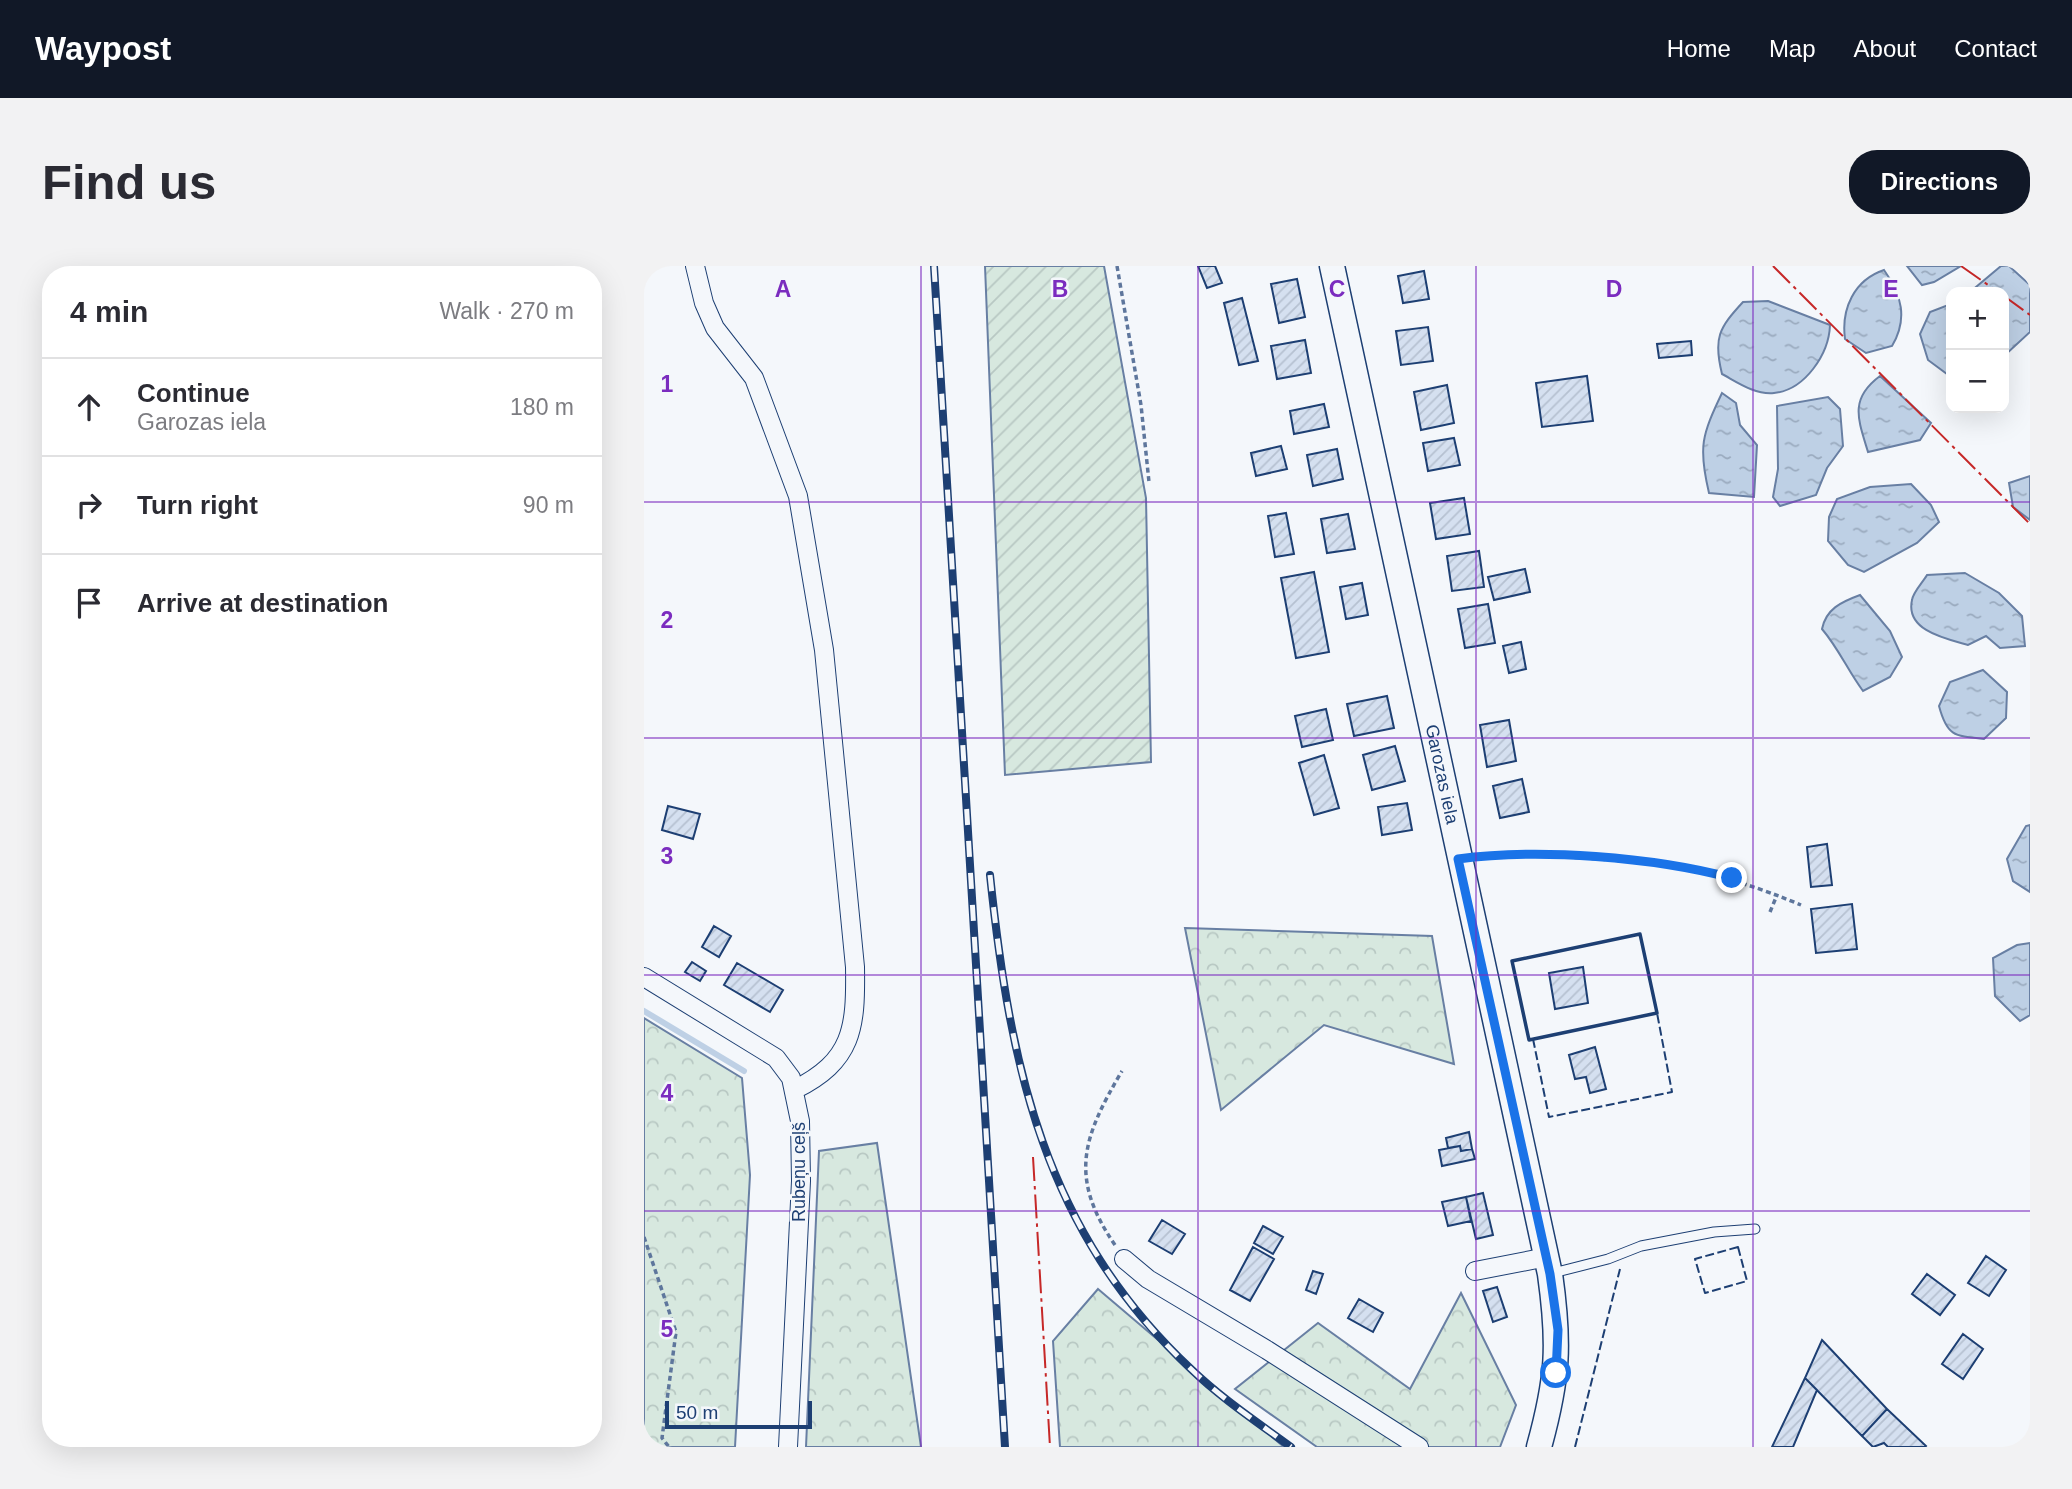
<!DOCTYPE html>
<meta charset="utf-8">
<style>
:root{--surface:#fff;--page:#f2f2f3;--text:#2b2b33;--muted:#7c7c81;--line:#e1e1e2;--accent:#111827}
body{margin:0;font-family:Helvetica,sans-serif;background:var(--page);color:var(--text)}
.controls{position:absolute;right:21px;top:21px;display:grid;overflow:hidden;border-radius:14px;box-shadow:0 7px 28px #0002}
.controls button{width:63px;height:63px;display:grid;place-items:center;padding:0;border:0;border-bottom:2px solid var(--line);background:var(--surface);color:var(--text);font:35px sans-serif}
.scale{position:absolute;left:21px;bottom:18px;width:147px;box-sizing:border-box;padding-left:7px;border:4px solid #1d3f73;border-top:0;font-size:19px;line-height:24px;white-space:nowrap;color:#1d3f73;-webkit-text-stroke:5px #f4f7fb;paint-order:stroke}
.stop{position:absolute;width:21px;height:21px;margin:-16px;border:5px solid #1a73e8;border-radius:50%;background:#fff}
.stop.end{background:#1a73e8;border-color:#fff;box-shadow:0 2px 7px #0008}
.list{margin:0;padding:0;list-style:none}
h2{display:flex;justify-content:space-between;align-items:center;height:91px;margin:0;padding:0 28px;font-size:30px}
h2 small{font-size:23px;font-weight:400;color:var(--muted)}
.list li{display:grid;grid-template-columns:46px 1fr auto;gap:21px;align-items:center;box-sizing:border-box;height:98px;padding:0 28px;border-top:2px solid var(--line)}
.list b{display:block;font-size:26px;white-space:nowrap}
.list p{margin:0;font-size:23px;white-space:nowrap;color:var(--muted)}
.list em{font-size:23px;font-style:normal;color:var(--muted)}
.icon{flex:none;width:38px;height:38px;fill:none;stroke:currentColor;stroke-width:2;stroke-linecap:round;stroke-linejoin:round}
.map{position:relative;flex:none;width:1386px;height:1181px;overflow:hidden;border-radius:28px}
header{display:flex;align-items:center;gap:42px;box-sizing:border-box;height:98px;padding:0 35px;background:var(--accent);color:#fff}
header strong{font-size:33px}
nav{display:flex;gap:38px;margin-inline-start:auto;font-size:24px}
.intro{display:flex;align-items:center;justify-content:space-between;box-sizing:border-box;height:168px;padding:0 42px}
h1{margin:0;font-size:49px}
.button{padding:18px 32px;border-radius:28px;background:var(--accent);color:#fff;font-size:24px;font-weight:700}
main{display:flex;gap:42px;padding:0 42px}
aside{flex:1;background:var(--surface);border-radius:28px;box-shadow:0 7px 28px #0002}
.map>svg:first-child{display:block}
</style>
<header>
<strong>Waypost</strong>
<nav><a>Home</a><a>Map</a><a>About</a><a>Contact</a></nav>
</header>
<div class="intro"><h1>Find us</h1><a class="button">Directions</a></div>
<main>
<aside>
<h2>4 min<small>Walk · 270 m</small></h2>
<ul class="list">
<li><svg class="icon" aria-label="ahead" viewBox="0 0 24 24"><path d="M12 20V5M6 11l6-6 6 6"/></svg><div><b>Continue</b><p>Garozas iela</p></div><em>180 m</em></li>
<li><svg class="icon" aria-label="right" viewBox="0 0 24 24"><path d="M7 20v-9h11M14 6l5 5-5 5"/></svg><div><b>Turn right</b></div><em>90 m</em></li>
<li><svg class="icon" aria-label="arrive" viewBox="0 0 24 24"><path d="M6 21V4h12l-3 4 3 4H6"/></svg><div><b>Arrive at destination</b></div></li>
</ul>
</aside>
<div class="map">
<svg width="1386" height="1181" viewBox="0 0 1386 1181">
<defs>
<pattern id="forest-crowns" width="20" height="18" patternUnits="userSpaceOnUse" patternTransform="scale(1.75)"><rect width="20" height="18" fill="#d7e8df"/><path d="M2 6a3 3 0 1 1 6 0M12 15a3 3 0 1 1 6 0" fill="none" stroke="#b8c8c3"/></pattern>
<pattern id="garden-furrows" width="10" height="10" patternUnits="userSpaceOnUse" patternTransform="scale(1.75)"><rect width="10" height="10" fill="#d7e8df"/><path d="M-1 1l2-2M0 10L10 0M9 11l2-2" fill="none" stroke="#b8c8c3"/></pattern>
<pattern id="water-ripples" width="26" height="14" patternUnits="userSpaceOnUse" patternTransform="scale(1.75)"><rect width="26" height="14" fill="#bed0e5"/><path d="M2 4q2-2 4 0t4 0M15 11q2-2 4 0t4 0" fill="none" stroke="#9aaabe"/></pattern>
<pattern id="building-hatch" width="6" height="6" patternUnits="userSpaceOnUse" patternTransform="scale(1.75)"><rect width="6" height="6" fill="#d5e0f0"/><path d="M-1 1l2-2M0 6l6-6M5 7l2-2" fill="none" stroke="#b6c1d1"/></pattern>
</defs>
<rect width="100%" height="100%" fill="#f4f7fb"/>
<path fill="url(#forest-crowns)" stroke="#687fa3" stroke-width="2" d="M 541,662 L 788,670 L 810,798 L 680,759 L 577,844 Z
M 0,752 L 98,812 L 106,909 L 91,1181 L 0,1181 Z
M 233,877 L 277,1181 L 162,1181 L 175,885 Z
M 454,1023 L 640,1181 L 416,1181 L 409,1075 Z
M 817,1027 L 872,1139 L 856,1181 L 673,1181 L 591,1123 L 674,1057 L 766,1123 Z"/>
<path fill="url(#garden-furrows)" stroke="#687fa3" stroke-width="2" d="M 341,0 L 460,0 L 502,232 L 507,496 L 361,509 Z"/>
<path fill="url(#water-ripples)" stroke="#687fa3" stroke-width="2" d="M 1263,0 L 1317,0 L 1290,16 L 1278,19 Z
M 1357,0 L 1365,0 L 1386,19 L 1386,66 L 1360,90 L 1360,26 L 1326,26 Z
M 1240,4 C 1258,29 1264,53 1248,80 L 1222,87 L 1201,73 C 1197,43 1210,14 1240,4 Z
M 1124,35 L 1186,59 C 1185,88 1161,124 1130,127 C 1111,129 1093,116 1078,108 C 1069,72 1075,62 1099,36 Z
M 1307,38 L 1307,111 L 1284,94 L 1276,68 L 1286,46 Z
M 1236,110 L 1287,157 L 1276,174 L 1224,186 C 1214,153 1205,133 1236,110 Z
M 1078,127 L 1092,137 L 1096,159 L 1113,179 L 1110,231 L 1065,227 C 1054,181 1058,169 1078,127 Z
M 1184,131 L 1196,143 L 1199,180 L 1183,202 L 1172,229 L 1136,240 L 1129,231 L 1134,203 L 1133,140 Z
M 1386,210 L 1386,254 L 1369,241 L 1365,217 Z
M 1267,218 L 1287,239 L 1295,256 L 1273,277 L 1220,306 L 1204,299 L 1184,275 L 1185,251 L 1193,233 L 1226,221 Z
M 1321,307 L 1355,327 L 1378,350 L 1381,380 L 1356,382 L 1342,370 L 1324,379 C 1303,373 1261,365 1268,334 C 1269,326 1279,316 1283,309 Z
M 1216,329 L 1246,365 L 1258,391 L 1246,411 L 1219,425 C 1204,405 1195,383 1178,363 C 1182,343 1197,336 1216,329 Z
M 1339,404 L 1363,426 L 1362,452 L 1340,473 C 1310,470 1303,470 1295,440 L 1306,416 Z
M 1386,559 L 1386,626 L 1369,615 L 1363,593 L 1382,560 Z
M 1386,677 L 1386,749 L 1376,755 L 1351,730 L 1349,692 L 1373,679 Z"/>
<g fill="none" stroke-linecap="round" stroke-linejoin="round">
<path stroke="#bed0e5" stroke-width="6" d="M 0,745 L 100,805"/>
</g>
<path fill="url(#building-hatch)" stroke="#1d3f73" stroke-width="2" d="M 554,0 L 571,0 L 578,17 L 563,22 Z
M 780,5 L 785,33 L 759,37 L 754,10 Z
M 653,13 L 661,51 L 635,57 L 627,18 Z
M 598,32 L 614,95 L 595,99 L 580,37 Z
M 784,61 L 789,95 L 757,99 L 752,65 Z
M 661,74 L 667,107 L 633,113 L 627,80 Z
M 1047,75 L 1048,89 L 1015,92 L 1013,78 Z
M 943,110 L 949,155 L 898,161 L 892,117 Z
M 803,119 L 810,157 L 777,164 L 770,126 Z
M 680,138 L 685,161 L 650,168 L 646,145 Z
M 810,172 L 816,199 L 784,205 L 779,177 Z
M 637,180 L 643,203 L 612,210 L 607,187 Z
M 693,183 L 699,213 L 669,220 L 663,189 Z
M 820,232 L 826,268 L 792,273 L 786,237 Z
M 642,247 L 650,288 L 631,291 L 624,250 Z
M 704,248 L 711,283 L 683,287 L 677,253 Z
M 835,285 L 840,321 L 808,325 L 803,290 Z
M 881,303 L 886,326 L 850,334 L 844,311 Z
M 670,306 L 685,386 L 652,392 L 637,312 Z
M 718,317 L 724,349 L 702,353 L 696,321 Z
M 844,338 L 851,377 L 821,382 L 814,343 Z
M 877,376 L 882,403 L 865,407 L 859,380 Z
M 743,430 L 750,462 L 710,470 L 703,438 Z
M 682,443 L 689,474 L 658,481 L 651,450 Z
M 865,454 L 872,495 L 843,501 L 836,459 Z
M 751,480 L 761,515 L 728,524 L 719,489 Z
M 680,489 L 695,542 L 670,549 L 655,497 Z
M 878,513 L 885,546 L 856,552 L 849,520 Z
M 763,537 L 768,564 L 738,569 L 734,541 Z
M 24,540 L 56,548 L 49,573 L 18,564 Z
M 1183,578 L 1188,619 L 1167,621 L 1163,581 Z
M 1208,638 L 1213,683 L 1172,687 L 1167,643 Z
M 70,660 L 87,670 L 75,691 L 58,681 Z
M 48,696 L 62,705 L 56,715 L 41,706 Z
M 93,697 L 139,724 L 126,746 L 80,719 Z
M 939,701 L 944,737 L 911,743 L 905,707 Z
M 951,781 L 962,823 L 946,827 L 942,811 L 931,813 L 925,789 Z
M 825,866 L 828,883 L 817,885 L 816,880 L 804,882 L 802,872 Z
M 816,880 L 817,885 L 828,883 L 831,893 L 798,900 L 795,884 Z
M 839,927 L 849,969 L 832,973 L 822,931 Z
M 822,931 L 827,955 L 804,960 L 798,936 Z
M 518,954 L 541,968 L 528,988 L 505,975 Z
M 619,960 L 639,971 L 629,988 L 610,977 Z
M 609,981 L 630,993 L 606,1035 L 586,1024 Z
M 1342,990 L 1362,1004 L 1345,1030 L 1324,1017 Z
M 669,1005 L 679,1008 L 672,1028 L 662,1024 Z
M 1283,1008 L 1311,1029 L 1296,1049 L 1268,1028 Z
M 853,1021 L 863,1051 L 849,1056 L 839,1025 Z
M 715,1033 L 739,1047 L 729,1066 L 704,1052 Z
M 1319,1068 L 1339,1083 L 1319,1113 L 1298,1098 Z
M 1178,1074 L 1243,1143 L 1218,1170 L 1161,1112 Z
M 1161,1112 L 1173,1124 L 1149,1181 L 1128,1181 Z
M 1243,1143 L 1282,1180 L 1281,1181 L 1244,1181 L 1240,1177 L 1229,1181 L 1218,1170 Z"/>
<g fill="none" stroke-linecap="round" stroke-linejoin="round">
<g stroke="#1d3f73" stroke-width="11">
<path id="lane" d="M 909,1007 L 964,993 L 997,980 L 1070,966 L 1111,963"/>
</g>
<g stroke="#1d3f73" stroke-width="20">
<path id="street" d="M 51,0 L 60,37 L 71,62 L 110,112 L 154,230 L 180,384 L 211,701 C 212,762 209,795 150,824
M 0,711 L 132,792 L 147,812 L 156,855 L 157,915 L 144,1181
M 480,993 L 504,1013 L 623,1084 L 775,1181
M 831,1005 L 903,991"/>
</g>
<g stroke="#1d3f73" stroke-width="27">
<g id="secondary">
<path id="s1" d="M 688,0 L 906,1008 C 916,1079 914,1112 895,1181"/>
</g>
</g>
<path stroke="#5e769c" stroke-width="3.5" stroke-dasharray="5 3.5" stroke-linecap="butt" d="M 473,0 L 497,139 L 505,216
M 837,590 C 865,586 894,590 922,591 C 1015,596 1071,603 1157,639
M 1126,646 L 1133,629
M 0,971 L 32,1066 L 18,1172 L 25,1181
M 471,979 C 424,911 439,871 478,805"/>
<use href="#lane" stroke="#f4f7fb" stroke-width="9"/>
<use href="#street" stroke="#f4f7fb" stroke-width="18"/>
<use href="#secondary" stroke="#f4f7fb" stroke-width="24"/>
<g stroke="#1d3f73" stroke-width="8">
<path id="rail" d="M 290,0 L 361,1181
M 346,609 C 366,801 400,965 547,1103 C 577,1132 613,1156 647,1181"/>
</g>
<use href="#rail" stroke="#f4f7fb" stroke-width="5" stroke-dasharray="16" stroke-linecap="butt"/>
<path stroke="#1d3f73" stroke-width="2" stroke-dasharray="9 3.5" stroke-linecap="butt" d="M 889,773 L 905,851 L 1028,826 L 1013,747
M 1094,981 L 1103,1015 L 1061,1027 L 1051,993 Z
M 931,1181 L 976,1003"/>
<path stroke="#1d3f73" stroke-width="3.5" d="M 996,668 L 1013,747 L 885,774 L 868,695 Z"/>
<path stroke="#c62828" stroke-width="2" stroke-dasharray="24 5 3.5 5" stroke-linecap="butt" d="M 1129,0 L 1386,258
M 1317,0 L 1354,26
M 1360,30 L 1386,49
M 389,891 L 406,1181"/>
</g>
<g fill="none" stroke-linecap="round" stroke-linejoin="round">
<path stroke="#1a73e8" stroke-width="9" d="M 912,1107 L 914,1064 L 906,1008 L 814,593 C 895,582 1009,591 1088,612"/>
</g>
<path fill="none" stroke="#7b2cbf" stroke-width="2" stroke-opacity="0.55" d="M 277,0 L 277,1181M 554,0 L 554,1181M 832,0 L 832,1181M 1109,0 L 1109,1181M 0,236 L 1386,236M 0,472 L 1386,472M 0,709 L 1386,709M 0,945 L 1386,945"/>
<g text-anchor="middle" stroke-width="5" stroke-linejoin="round" paint-order="stroke">
<g font-size="18" fill="#1d3f73" stroke="#f4f7fb">
<text dy="6" stroke="none"><textPath href="#s1" startOffset="520">Garozas iela</textPath></text>
<text transform="translate(155 906) rotate(-90)" y="6">Rubeņu ceļš</text>
</g>
</g>
<g font-size="23" text-anchor="middle" font-weight="bold" fill="#7b2cbf" stroke="#f4f7fb" stroke-width="5" stroke-linejoin="round" paint-order="stroke">
<text x="139" y="31">A</text>
<text x="416" y="31">B</text>
<text x="693" y="31">C</text>
<text x="970" y="31">D</text>
<text x="1247" y="31">E</text>
<text x="23" y="126">1</text>
<text x="23" y="362">2</text>
<text x="23" y="598">3</text>
<text x="23" y="835">4</text>
<text x="23" y="1071">5</text>
</g>
</svg>
<div class="controls">
<button>+</button>
<button>−</button>
</div>
<div class="scale">50 m</div>
<div class="stop" style="left:912px;top:1107px"></div>
<div class="stop end" style="left:1088px;top:612px"></div>
</div>
</main>
